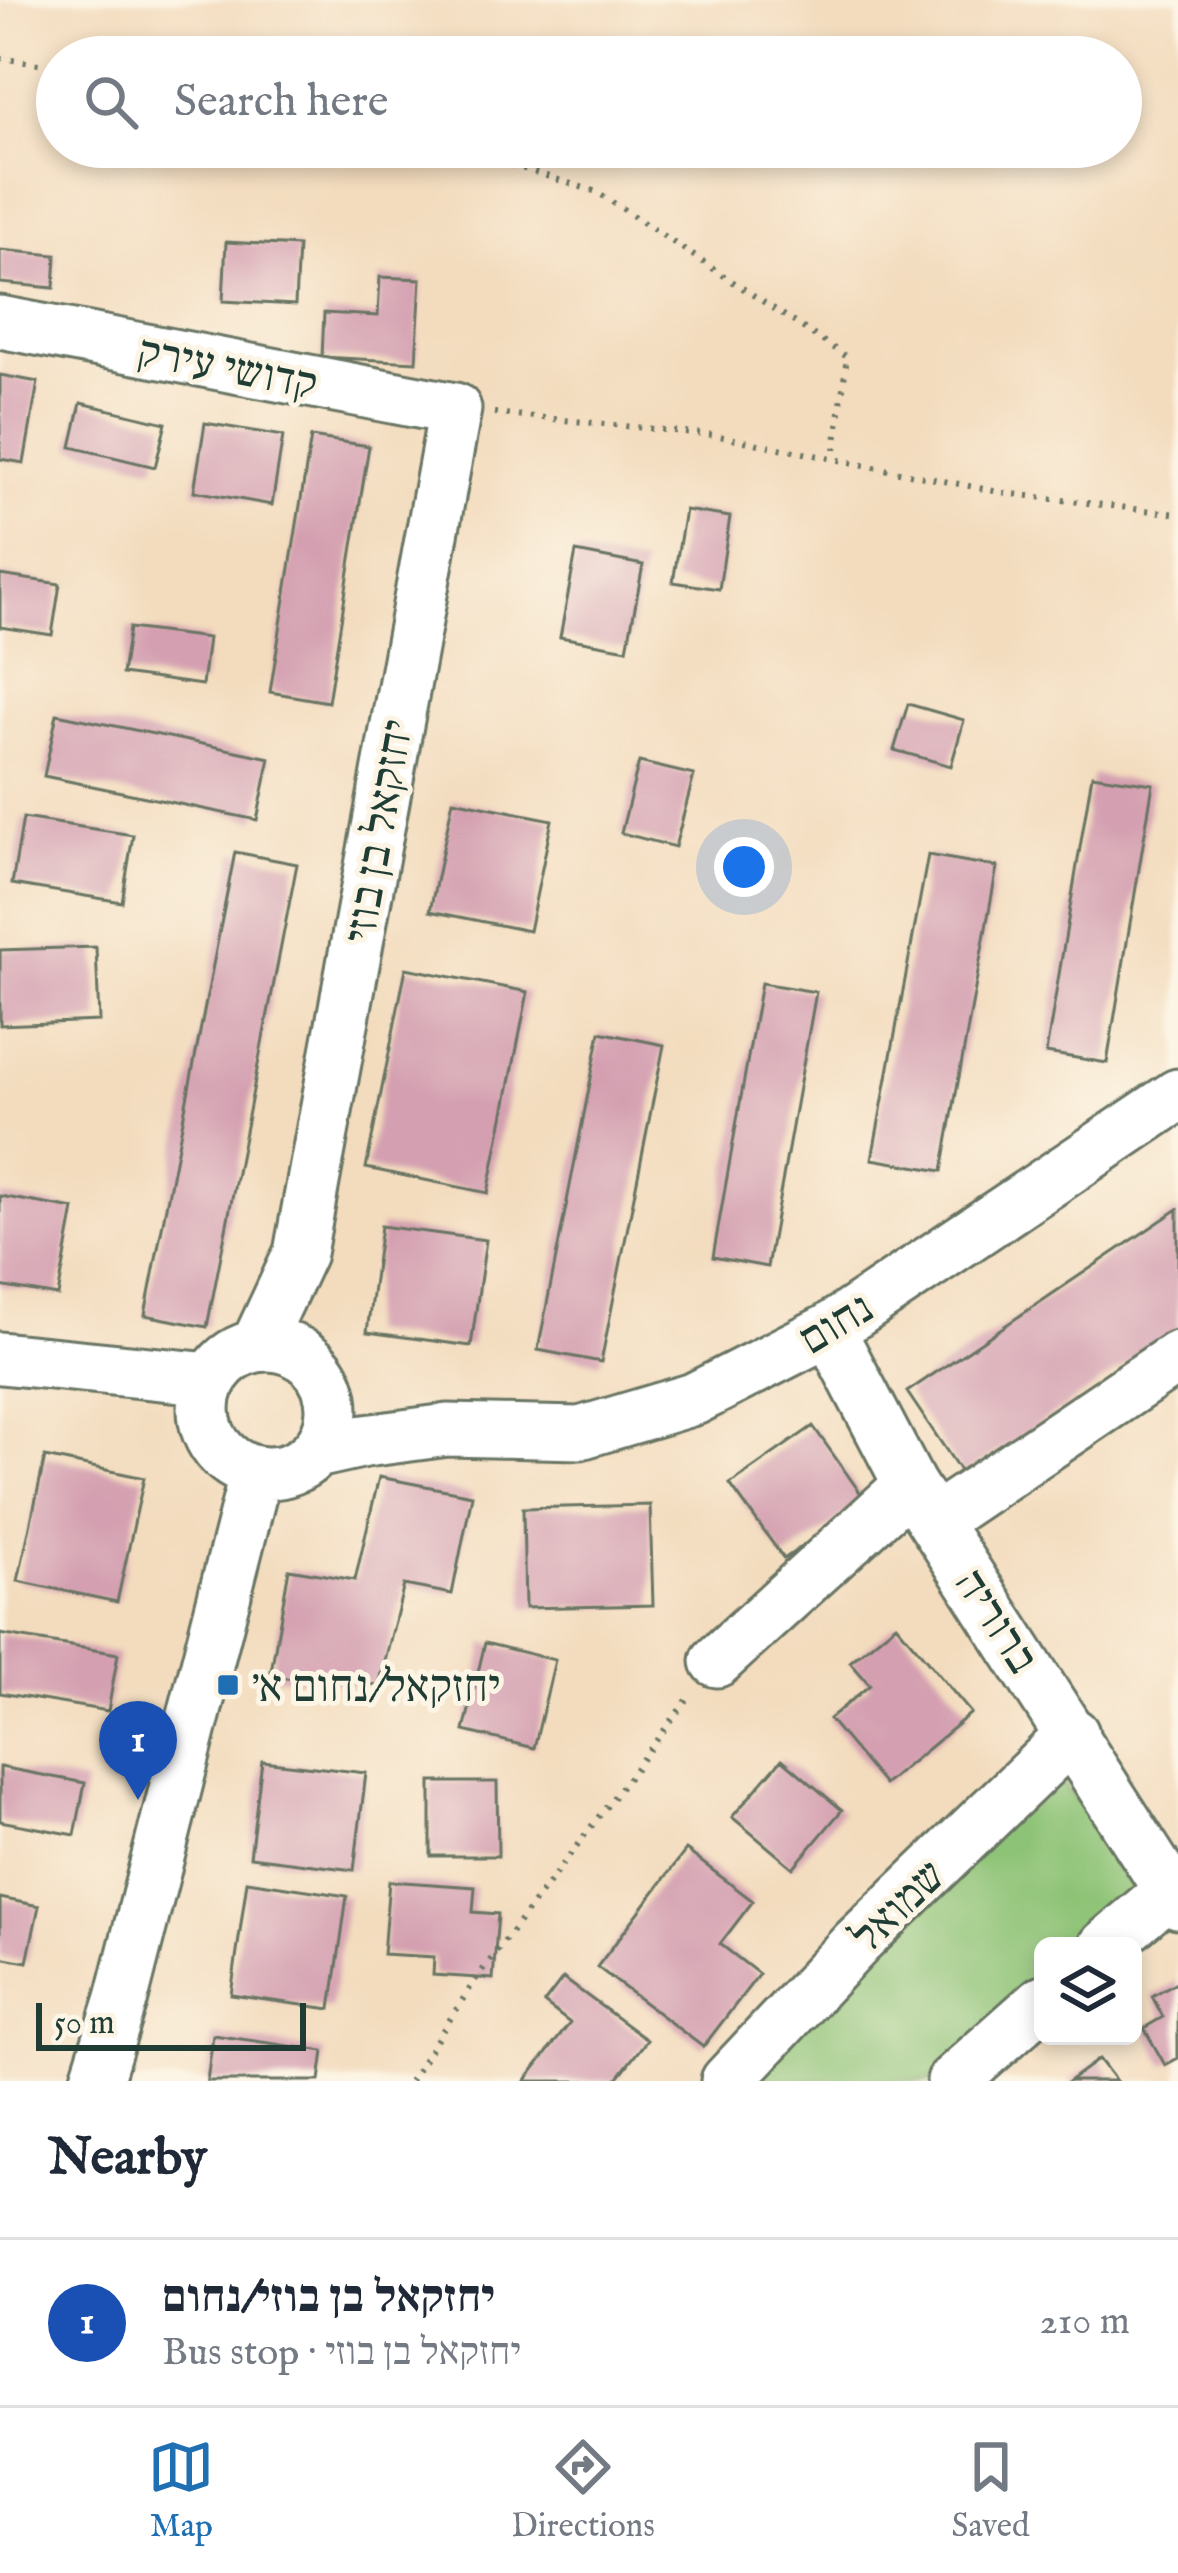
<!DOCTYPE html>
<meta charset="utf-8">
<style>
:root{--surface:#fff;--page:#f6f6f7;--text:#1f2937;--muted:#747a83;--line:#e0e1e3;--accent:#1f6fb2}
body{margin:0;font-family:"IM FELL English","Frank Ruhl Libre",serif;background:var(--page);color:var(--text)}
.controls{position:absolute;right:36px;bottom:36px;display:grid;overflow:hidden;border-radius:18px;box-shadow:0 6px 18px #0003}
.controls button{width:108px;height:108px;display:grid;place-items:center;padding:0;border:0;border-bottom:3px solid var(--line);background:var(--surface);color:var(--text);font:60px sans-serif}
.scale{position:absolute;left:36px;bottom:30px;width:270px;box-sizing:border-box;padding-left:12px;border:6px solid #1f3d34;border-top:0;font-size:33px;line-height:42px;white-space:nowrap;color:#1f3d34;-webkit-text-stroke:9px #fcf5e5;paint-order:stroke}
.you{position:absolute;left:744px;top:867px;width:42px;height:42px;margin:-30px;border:9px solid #fff;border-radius:50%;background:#1a73e8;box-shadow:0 0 0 18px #1a73e833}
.badge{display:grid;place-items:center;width:78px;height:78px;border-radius:50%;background:var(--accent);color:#fff;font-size:39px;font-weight:700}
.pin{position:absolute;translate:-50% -99px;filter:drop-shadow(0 3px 6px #0008)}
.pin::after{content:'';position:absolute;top:63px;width:42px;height:36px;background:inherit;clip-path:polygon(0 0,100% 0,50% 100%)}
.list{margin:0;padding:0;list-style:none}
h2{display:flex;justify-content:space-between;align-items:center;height:156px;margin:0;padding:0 48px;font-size:51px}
h2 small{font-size:39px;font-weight:400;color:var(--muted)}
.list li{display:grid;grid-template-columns:78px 1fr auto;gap:36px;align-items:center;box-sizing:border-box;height:168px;padding:0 48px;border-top:3px solid var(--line)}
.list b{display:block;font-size:45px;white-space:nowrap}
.list p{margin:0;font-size:39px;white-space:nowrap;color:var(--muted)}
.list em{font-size:39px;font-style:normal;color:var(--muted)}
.icon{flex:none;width:66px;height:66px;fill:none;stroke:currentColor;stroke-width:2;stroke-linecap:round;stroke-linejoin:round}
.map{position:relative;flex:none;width:1178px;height:2081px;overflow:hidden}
.search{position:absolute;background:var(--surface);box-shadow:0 6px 18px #0003;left:36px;right:36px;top:36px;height:132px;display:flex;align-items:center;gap:30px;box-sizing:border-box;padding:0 42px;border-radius:66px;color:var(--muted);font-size:45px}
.sheet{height:324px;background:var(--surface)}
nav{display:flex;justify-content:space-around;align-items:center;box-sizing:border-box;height:168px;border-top:3px solid var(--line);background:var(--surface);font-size:33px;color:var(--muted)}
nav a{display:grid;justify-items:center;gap:6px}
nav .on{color:var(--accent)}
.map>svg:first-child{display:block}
</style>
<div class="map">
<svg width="1178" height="2081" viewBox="0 0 1178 2081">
<rect width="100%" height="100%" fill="#fcf5e5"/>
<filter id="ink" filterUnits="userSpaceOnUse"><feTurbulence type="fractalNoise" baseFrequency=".00833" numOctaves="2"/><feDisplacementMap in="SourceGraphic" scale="24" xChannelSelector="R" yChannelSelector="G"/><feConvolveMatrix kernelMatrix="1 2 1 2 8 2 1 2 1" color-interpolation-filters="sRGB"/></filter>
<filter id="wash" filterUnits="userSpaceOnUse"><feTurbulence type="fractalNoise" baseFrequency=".004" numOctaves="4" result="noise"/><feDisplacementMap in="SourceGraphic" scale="48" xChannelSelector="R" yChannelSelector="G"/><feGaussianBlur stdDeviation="2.7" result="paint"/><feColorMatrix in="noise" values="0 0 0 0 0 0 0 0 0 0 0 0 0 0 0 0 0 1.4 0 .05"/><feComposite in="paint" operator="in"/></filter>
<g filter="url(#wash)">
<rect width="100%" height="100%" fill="#f3dbbd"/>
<path fill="#8dc376" stroke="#568055" stroke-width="3" d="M 1055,1773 L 1151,1884 L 1083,1946 L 1043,1946 L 1043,1982 L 933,2081 L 738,2081 Z"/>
<g id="blocks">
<path fill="#d4a0b1" d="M 226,242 L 298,246 L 295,305 L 223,301 Z
M 0,250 L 56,255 L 54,288 L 0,283 Z
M 380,277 L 421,279 L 416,362 L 322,357 L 324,313 L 378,316 Z
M 0,375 L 38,382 L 24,463 L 0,459 Z
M 81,403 L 166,423 L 155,467 L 71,447 Z
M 205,423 L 283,436 L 272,505 L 194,491 Z
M 311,437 L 369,446 L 328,702 L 270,692 Z
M 685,510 L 730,517 L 719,589 L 673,582 Z
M 576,552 L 643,565 L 627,649 L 560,637 Z
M 0,575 L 60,584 L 52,635 L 0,627 Z
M 129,628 L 208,638 L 202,685 L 122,674 Z
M 908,704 L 964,720 L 951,766 L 894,750 Z
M 57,714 L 270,758 L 257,820 L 44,776 Z
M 639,762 L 694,775 L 675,847 L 621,833 Z
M 1092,775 L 1153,784 L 1107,1063 L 1046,1053 Z
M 453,800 L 552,820 L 529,931 L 430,911 Z
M 23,818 L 133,835 L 122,902 L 12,884 Z
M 235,852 L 297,864 L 207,1327 L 145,1315 Z
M 928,855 L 997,867 L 942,1171 L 872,1159 Z
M 96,947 L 99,1021 L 0,1025 L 0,950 Z
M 406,968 L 528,992 L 488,1193 L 366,1168 Z
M 761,983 L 816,992 L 767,1267 L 713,1257 Z
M 600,1032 L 664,1045 L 601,1362 L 538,1350 Z
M 0,1196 L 74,1209 L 58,1296 L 0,1286 Z
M 1178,1209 L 1178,1331 L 963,1475 L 907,1392 Z
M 381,1226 L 486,1240 L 471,1346 L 367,1332 Z
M 813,1426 L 866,1501 L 784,1559 L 730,1484 Z
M 45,1457 L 144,1478 L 117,1602 L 18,1581 Z
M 379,1477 L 472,1495 L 452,1594 L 404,1585 L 379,1685 L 270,1677 L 289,1569 L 355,1580 Z
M 650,1505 L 653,1605 L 525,1608 L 523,1508 Z
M 896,1624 L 971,1713 L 884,1785 L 829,1719 L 870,1685 L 850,1662 Z
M 0,1634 L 118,1654 L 108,1711 L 0,1693 Z
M 485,1643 L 555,1660 L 534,1748 L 464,1731 Z
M 782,1759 L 842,1810 L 793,1868 L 732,1817 Z
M 262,1761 L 366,1773 L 354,1870 L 250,1857 Z
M 0,1767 L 85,1783 L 75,1835 L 0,1821 Z
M 431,1782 L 497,1782 L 498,1856 L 431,1856 Z
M 686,1850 L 753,1901 L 720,1944 L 759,1974 L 703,2047 L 597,1967 Z
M 247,1881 L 347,1896 L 331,2009 L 231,1995 Z
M 389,1881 L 475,1887 L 473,1912 L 498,1914 L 493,1979 L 433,1975 L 434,1957 L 383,1954 Z
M 0,1898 L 39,1906 L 27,1962 L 0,1957 Z
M 563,1978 L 647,2040 L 615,2081 L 525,2081 L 570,2023 L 544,2003 Z
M 1178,1981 L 1178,2058 L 1165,2065 L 1144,2028 L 1163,2017 L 1152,1996 Z
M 213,2035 L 324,2051 L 320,2081 L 207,2081 Z
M 1099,2059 L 1116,2081 L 1069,2081 Z"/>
</g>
</g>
<g filter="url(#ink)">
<use href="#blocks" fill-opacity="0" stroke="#697464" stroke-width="3"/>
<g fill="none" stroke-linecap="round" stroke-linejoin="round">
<g stroke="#697464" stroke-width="57">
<path id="minor" d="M 0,322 L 455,409 L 300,1253 L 257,1345
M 829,1330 L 910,1485 L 1178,1903
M204 1409a64 64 0 1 1 128 0a64 64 0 1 1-128 0Z
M 0,1358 L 211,1379
M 316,1452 L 365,1441 L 448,1430 L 580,1433 L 694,1399 L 829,1330 L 1178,1095
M 934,1521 L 1178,1357
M 717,1661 L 910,1485
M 1105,1946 L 1178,1884
M 96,2081 L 122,1998 L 256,1472
M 727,2081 L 857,1942 L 1073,1734
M 953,2081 L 1043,2001"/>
</g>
<path stroke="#697464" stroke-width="6" stroke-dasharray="3 9" stroke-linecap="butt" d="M 0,58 L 57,67
M 454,147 L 597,192 L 847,357 L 834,458
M 494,413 L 714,435 L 1004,493 L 1178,514
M 410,2081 L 476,1979 L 690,1696"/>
<use href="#minor" stroke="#fff" stroke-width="51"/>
</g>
</g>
<rect fill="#1f6fb2" stroke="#fcf5e5" stroke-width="4.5" x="216" y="1673" width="24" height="24" rx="6"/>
<g text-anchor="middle" stroke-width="10" stroke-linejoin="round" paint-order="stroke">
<g font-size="45" fill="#1f3d34" stroke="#fcf5e5">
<text transform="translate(228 366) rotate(11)" y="16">קדושי עירק</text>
<text transform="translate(377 831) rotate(-80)" y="16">יחזקאל בן בוזי</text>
<text transform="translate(835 1322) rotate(-31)" y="16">נחום</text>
<text transform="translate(998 1620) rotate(57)" y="16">ברוריה</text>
<text transform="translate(897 1905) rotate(-44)" y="16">שמואל</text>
</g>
<g font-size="45" fill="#1f3d34" stroke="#fcf5e5" text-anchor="start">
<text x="252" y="1701">יחזקאל/נחום א׳</text>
</g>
</g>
</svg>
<div class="controls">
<button><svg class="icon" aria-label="layers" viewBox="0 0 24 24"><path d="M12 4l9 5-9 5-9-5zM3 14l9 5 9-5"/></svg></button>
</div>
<div class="scale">50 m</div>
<div class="you"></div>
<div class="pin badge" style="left:138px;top:1800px;background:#1a4fb4">1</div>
<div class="search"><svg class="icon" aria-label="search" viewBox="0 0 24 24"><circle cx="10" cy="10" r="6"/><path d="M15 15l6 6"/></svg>Search here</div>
</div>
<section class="sheet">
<h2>Nearby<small></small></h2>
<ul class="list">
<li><span class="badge" style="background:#1a4fb4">1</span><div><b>יחזקאל בן בוזי/נחום</b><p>Bus stop · יחזקאל בן בוזי</p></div><em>210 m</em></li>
</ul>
</section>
<nav>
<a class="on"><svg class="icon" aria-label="map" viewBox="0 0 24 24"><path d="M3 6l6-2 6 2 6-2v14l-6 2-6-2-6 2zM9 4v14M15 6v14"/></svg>Map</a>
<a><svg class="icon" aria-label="directions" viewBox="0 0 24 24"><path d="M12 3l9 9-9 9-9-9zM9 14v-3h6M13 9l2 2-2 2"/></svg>Directions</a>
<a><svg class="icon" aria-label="saved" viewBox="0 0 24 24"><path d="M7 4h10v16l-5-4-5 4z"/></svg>Saved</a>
</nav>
